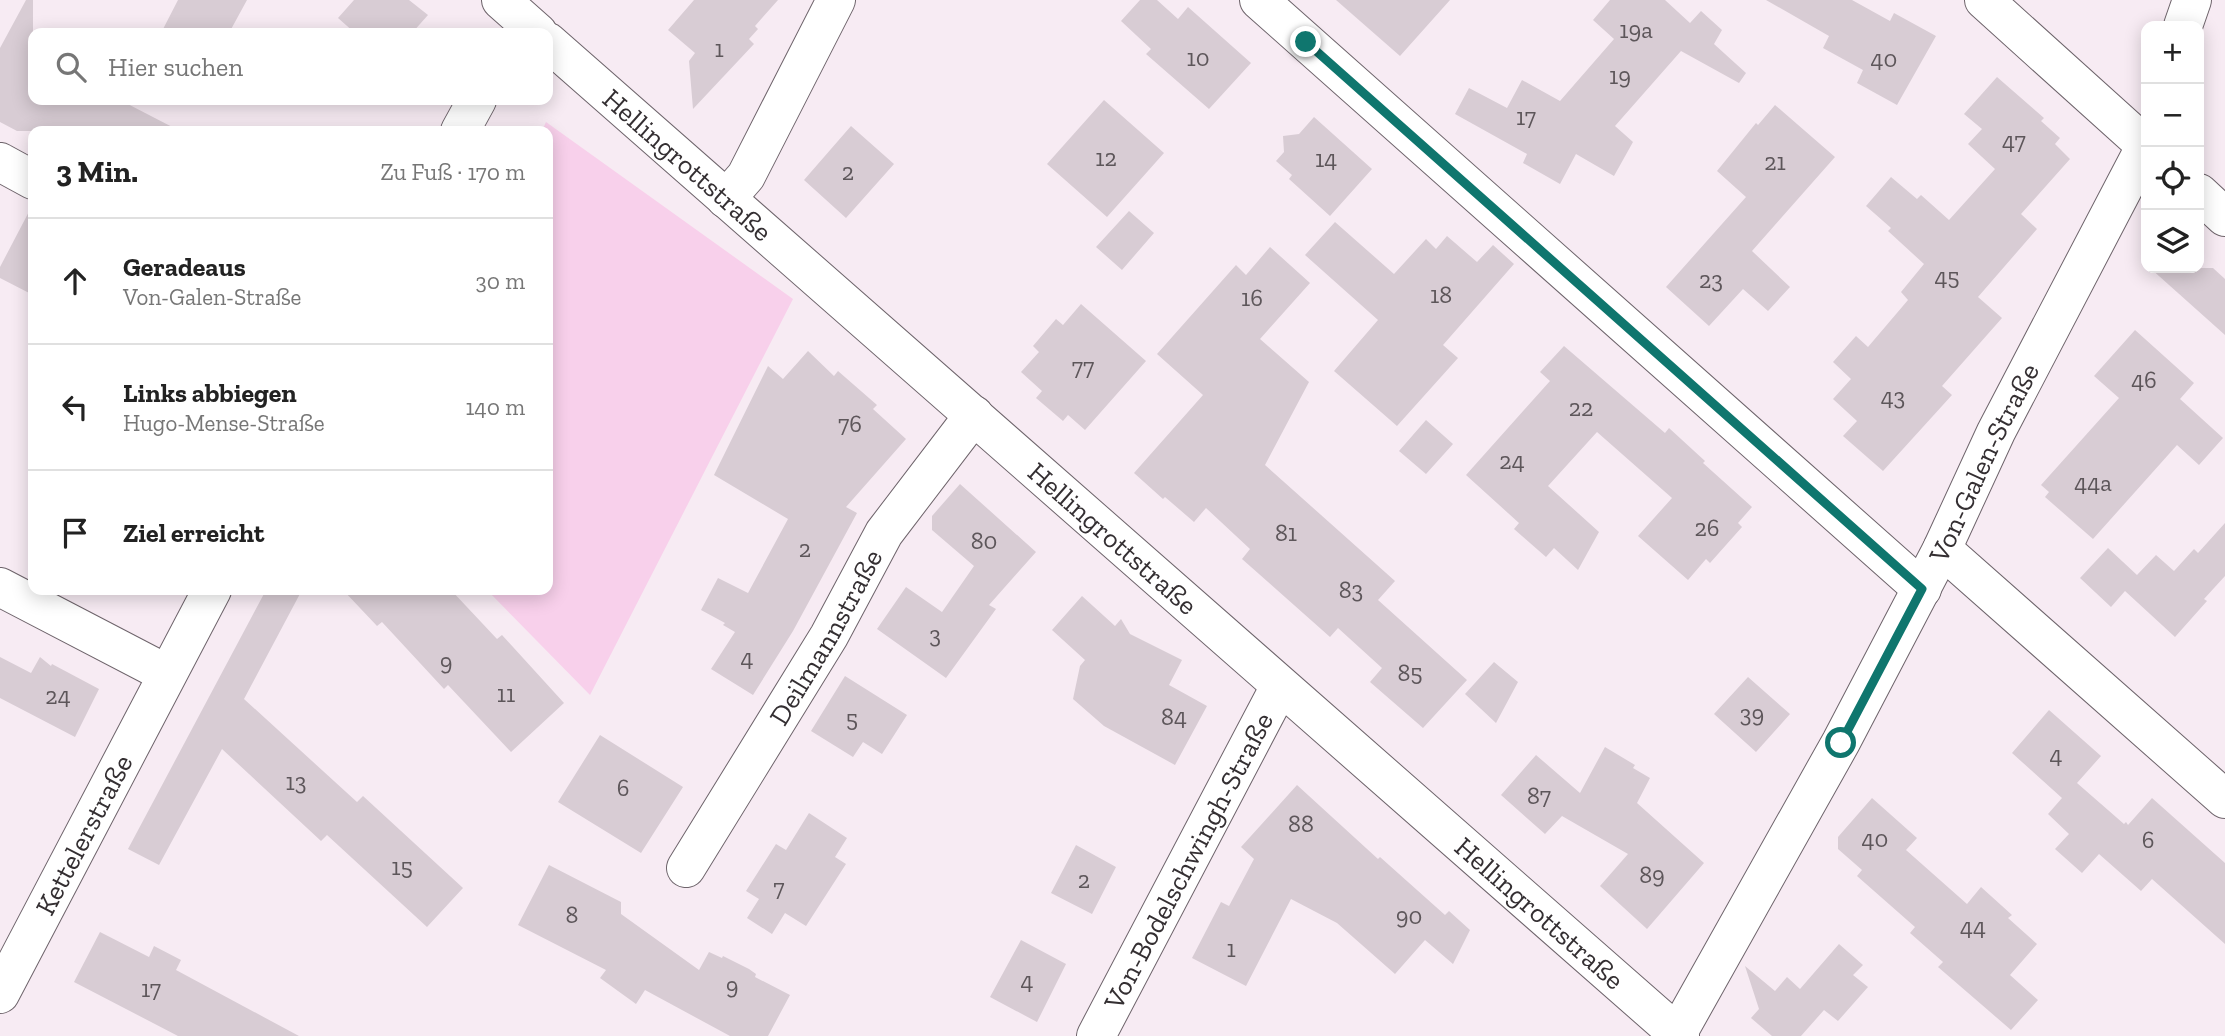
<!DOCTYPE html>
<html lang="de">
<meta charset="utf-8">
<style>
:root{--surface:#fff;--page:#f2f2f2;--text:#222;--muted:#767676;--line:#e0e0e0}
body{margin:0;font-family:"Zilla Slab",serif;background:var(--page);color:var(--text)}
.controls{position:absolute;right:21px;top:21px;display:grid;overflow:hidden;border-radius:14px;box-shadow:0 4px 18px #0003}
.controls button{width:63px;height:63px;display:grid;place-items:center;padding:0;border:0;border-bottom:2px solid var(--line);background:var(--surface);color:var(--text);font:35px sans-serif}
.stop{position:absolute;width:21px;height:21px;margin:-16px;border:5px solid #0f766e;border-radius:50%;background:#fff}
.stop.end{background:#0f766e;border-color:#fff;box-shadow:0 2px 7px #0008}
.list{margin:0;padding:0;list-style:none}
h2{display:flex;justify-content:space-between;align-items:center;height:91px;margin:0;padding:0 28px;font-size:30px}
h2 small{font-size:23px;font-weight:400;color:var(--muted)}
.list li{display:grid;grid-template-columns:46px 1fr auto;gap:21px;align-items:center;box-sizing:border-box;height:126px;padding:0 28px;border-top:2px solid var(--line)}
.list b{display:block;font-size:26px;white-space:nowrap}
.list p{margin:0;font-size:23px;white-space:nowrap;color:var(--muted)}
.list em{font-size:23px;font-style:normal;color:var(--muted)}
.icon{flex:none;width:38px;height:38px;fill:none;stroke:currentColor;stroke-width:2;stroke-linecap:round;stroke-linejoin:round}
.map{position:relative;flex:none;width:2225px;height:1036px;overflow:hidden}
.search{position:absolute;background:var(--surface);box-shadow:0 4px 18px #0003;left:28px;top:28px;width:525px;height:77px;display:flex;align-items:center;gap:18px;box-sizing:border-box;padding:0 24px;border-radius:14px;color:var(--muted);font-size:26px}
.panel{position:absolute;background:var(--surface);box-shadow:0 4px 18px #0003;left:28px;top:126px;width:525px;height:469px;border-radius:14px}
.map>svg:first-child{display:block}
</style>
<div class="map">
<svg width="2225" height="1036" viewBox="0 0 2225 1036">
<rect width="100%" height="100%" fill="#f7ebf3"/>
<path fill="#f8d0eb" d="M 546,122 L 793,299 L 590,695 L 487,590 L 548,590 L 548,131 L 542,131 Z"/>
<path fill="#d8ccd4" d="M 26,0 L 33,0 L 33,100 L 120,100 L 180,131 L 17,131 L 0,122 L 0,48 Z
M 178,0 L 247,0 L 229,33 L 161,33 Z
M 354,0 L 409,0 L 428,15 L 412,33 L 355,33 L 338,18 Z
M 694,0 L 778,0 L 755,26 L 758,29 L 749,39 L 754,44 L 693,109 L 689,61 L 695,53 L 668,30 Z
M 1140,0 L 1157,0 L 1178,19 L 1188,7 L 1251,63 L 1209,109 L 1146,54 L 1151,49 L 1121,21 Z
M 1336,0 L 1450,0 L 1400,56 Z
M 1610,0 L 1665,0 L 1690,23 L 1701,11 L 1722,30 L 1714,44 L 1746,73 L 1739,83 L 1681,51 L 1615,126 L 1633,142 L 1614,176 L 1576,154 L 1560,184 L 1523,163 L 1527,154 L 1455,114 L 1469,88 L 1507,108 L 1522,80 L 1560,101 L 1614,39 L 1593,20 Z
M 1766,0 L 1852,0 L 1890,21 L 1894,13 L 1936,36 L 1897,105 L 1857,83 L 1863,70 L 1823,48 L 1829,36 Z
M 1997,77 L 2044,118 L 2041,121 L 2060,138 L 2055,144 L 2070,159 L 2021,214 L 2037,229 L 1978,297 L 2002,318 L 1942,386 L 1952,395 L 1883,471 L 1843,436 L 1857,421 L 1833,399 L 1851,379 L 1833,362 L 1856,336 L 1868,347 L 1908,300 L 1901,292 L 1924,264 L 1888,231 L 1891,228 L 1866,206 L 1891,177 L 1917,199 L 1921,195 L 1949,220 L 1995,169 L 1968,144 L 1982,129 L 1964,114 Z
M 1104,100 L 1164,153 L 1107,217 L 1047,164 Z
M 1775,105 L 1835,157 L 1752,251 L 1790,287 L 1768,311 L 1743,289 L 1709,326 L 1666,287 L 1746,197 L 1717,171 L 1756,123 L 1758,125 Z
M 1314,117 L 1372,169 L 1330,216 L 1289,179 L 1292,175 L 1276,161 L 1284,152 L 1283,136 L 1299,134 Z
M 851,126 L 894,164 L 846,218 L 804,180 Z
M 33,204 L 33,295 L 0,278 L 0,267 Z
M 1129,211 L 1154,233 L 1122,270 L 1096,247 Z
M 1335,222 L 1394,274 L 1426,239 L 1436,249 L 1447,236 L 1477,262 L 1493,245 L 1514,264 L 1443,345 L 1458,358 L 1397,426 L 1334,371 L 1378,320 L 1305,255 Z
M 1270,247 L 1310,283 L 1260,339 L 1309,382 L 1265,465 L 1395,581 L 1378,600 L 1467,680 L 1423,728 L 1370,682 L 1382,668 L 1338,628 L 1330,637 L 1242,559 L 1250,549 L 1206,508 L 1194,522 L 1165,497 L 1163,499 L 1134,473 L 1203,395 L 1157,354 L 1236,265 L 1246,275 Z
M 2150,268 L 2213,268 L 2225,279 L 2225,335 Z
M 1081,304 L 1146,361 L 1085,430 L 1068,415 L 1063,421 L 1036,398 L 1042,391 L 1021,372 L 1039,352 L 1033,346 L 1056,319 L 1063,325 Z
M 2135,330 L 2194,383 L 2180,399 L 2223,438 L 2199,465 L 2177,445 L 2093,539 L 2045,497 L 2049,492 L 2041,485 L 2119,398 L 2094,376 Z
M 1564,346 L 1665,433 L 1669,428 L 1705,461 L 1703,463 L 1752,507 L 1738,523 L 1742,527 L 1710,563 L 1706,559 L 1688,580 L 1638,536 L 1672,498 L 1597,432 L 1548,486 L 1599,532 L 1578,570 L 1554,548 L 1546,557 L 1514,529 L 1519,523 L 1466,475 L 1550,381 L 1540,372 Z
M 808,351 L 834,376 L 838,371 L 877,405 L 873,409 L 906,439 L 846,507 L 857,513 L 793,631 L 753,695 L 711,669 L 735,632 L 723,625 L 725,623 L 701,610 L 718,578 L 748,593 L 788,519 L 714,475 L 768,366 L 783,379 Z
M 1426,420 L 1453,444 L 1426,474 L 1399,451 Z
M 960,484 L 1036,552 L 989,605 L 996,609 L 946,678 L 877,629 L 906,587 L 942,612 L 974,566 L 932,530 L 932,516 Z
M 2225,523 L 2225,576 L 2204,599 L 2207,601 L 2175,637 L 2125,591 L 2111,607 L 2080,578 L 2108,548 L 2137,575 L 2156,555 L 2174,571 L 2194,549 L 2198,553 Z
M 266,590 L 302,590 L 244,699 L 357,802 L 363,796 L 463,888 L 427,927 L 327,835 L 321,841 L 222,749 L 159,865 L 128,849 Z
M 343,590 L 451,590 L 497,639 L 502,635 L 564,703 L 511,752 L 448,685 L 444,689 L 382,622 L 377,626 Z
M 1082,596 L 1115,626 L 1121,619 L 1130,634 L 1182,660 L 1169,685 L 1207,706 L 1175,765 L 1104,726 L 1073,699 L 1080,666 L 1085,660 L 1052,630 Z
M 0,657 L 31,673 L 40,657 L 51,666 L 52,664 L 99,689 L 75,737 L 0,698 Z
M 1494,662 L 1518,682 L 1496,723 L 1465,694 Z
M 845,676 L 907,715 L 882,754 L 863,742 L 853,757 L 811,731 Z
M 1748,677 L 1790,714 L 1756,752 L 1714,714 Z
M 2049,710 L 2101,756 L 2077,783 L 2124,824 L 2126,822 L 2128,825 L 2152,798 L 2225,863 L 2225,944 L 2152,879 L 2141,891 L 2099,854 L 2082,873 L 2055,849 L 2069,834 L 2048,814 L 2062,798 L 2012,753 Z
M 600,735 L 683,787 L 641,853 L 558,802 Z
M 1605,747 L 1635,765 L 1633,768 L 1650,778 L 1637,803 L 1704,863 L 1647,929 L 1600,886 L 1628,854 L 1562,816 L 1545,834 L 1501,795 L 1536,755 L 1580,793 Z
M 1297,785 L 1378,859 L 1380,857 L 1445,915 L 1449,911 L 1470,930 L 1453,964 L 1425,940 L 1395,974 L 1337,923 L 1291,899 L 1246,986 L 1192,958 L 1221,902 L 1229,906 L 1254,859 L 1241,847 Z
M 1872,798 L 1917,838 L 1906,850 L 1967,904 L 1981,887 L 2012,915 L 2008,918 L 2037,944 L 2010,975 L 2038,1000 L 2011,1030 L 1938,967 L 1943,962 L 1910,933 L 1915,927 L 1857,876 L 1862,870 L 1838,849 L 1838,837 Z
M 809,813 L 847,838 L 835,857 L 846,864 L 806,926 L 785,913 L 772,934 L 747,918 L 759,899 L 746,891 L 776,844 L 786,850 Z
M 1076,845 L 1116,867 L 1092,914 L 1051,893 Z
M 549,865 L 621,902 L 621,914 L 699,970 L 709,952 L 722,958 L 723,956 L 749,969 L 756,974 L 755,977 L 790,995 L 768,1036 L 730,1036 L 645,990 L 636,1004 L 600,978 L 606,970 L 518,925 Z
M 100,932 L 149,957 L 154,946 L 181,960 L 176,970 L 299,1036 L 178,1036 L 74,982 Z
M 1021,940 L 1066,964 L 1037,1022 L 990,997 Z
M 1839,944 L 1863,965 L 1853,975 L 1868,987 L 1838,1021 L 1824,1010 L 1801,1036 L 1772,1036 L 1751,1018 L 1759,1009 L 1745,966 L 1775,991 L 1787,977 L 1800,989 Z"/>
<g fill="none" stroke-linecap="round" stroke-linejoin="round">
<g stroke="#6e646b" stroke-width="40">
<g id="street">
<path d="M 501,0 L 538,33"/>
<path d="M 1259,0 L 1922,589"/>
<path d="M 1984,0 L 2146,146"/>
<path d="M 2183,26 L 2192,0"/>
<path id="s1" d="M 548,42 L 1680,1036"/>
<path d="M 460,131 L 477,100"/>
<path d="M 0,162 L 33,180"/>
<path d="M 2199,193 L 2225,217"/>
<path d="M 726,199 L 746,176 L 836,0"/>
<path d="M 1942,549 L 2225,799"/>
<path d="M 0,587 L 167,674"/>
<path id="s2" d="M 686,868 L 829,636 L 884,533 L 974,415"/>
<path id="s3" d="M 0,994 L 212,590"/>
<path id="s4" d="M 1096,1036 L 1280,686"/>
<path id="s5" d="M 1676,1036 L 1841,742 L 1942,549 L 1996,432 L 2146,145"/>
</g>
</g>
<use href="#street" stroke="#fff" stroke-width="38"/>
</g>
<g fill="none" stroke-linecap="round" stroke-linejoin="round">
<path stroke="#0f766e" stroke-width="9" d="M 1306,42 L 1922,589 L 1841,743"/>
</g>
<g text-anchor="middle" stroke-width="6" stroke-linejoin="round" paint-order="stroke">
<g font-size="24" fill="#5d565a">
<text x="1636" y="38">19a</text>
<text x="719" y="57">1</text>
<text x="1198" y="66">10</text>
<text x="1884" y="67">40</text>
<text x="1620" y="84">19</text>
<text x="1526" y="125">17</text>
<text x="2014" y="149">47</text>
<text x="1106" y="166">12</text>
<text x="1326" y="167">14</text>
<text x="1775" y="170">21</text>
<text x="848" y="180">2</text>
<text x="1947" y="285">45</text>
<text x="1711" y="288">23</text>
<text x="1441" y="303">18</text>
<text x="1252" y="306">16</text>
<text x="1083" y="375">77</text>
<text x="2144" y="388">46</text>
<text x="1893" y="405">43</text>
<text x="1581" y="416">22</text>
<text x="850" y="432">76</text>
<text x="1512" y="469">24</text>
<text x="2093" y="491">44a</text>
<text x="1707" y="536">26</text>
<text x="1286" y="541">81</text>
<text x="984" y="549">80</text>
<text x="805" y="557">2</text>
<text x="1351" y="598">83</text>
<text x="935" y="643">3</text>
<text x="747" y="666">4</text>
<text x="446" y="670">9</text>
<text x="1410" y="681">85</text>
<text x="506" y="702">11</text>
<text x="58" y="704">24</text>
<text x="1752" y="722">39</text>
<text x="1174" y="725">84</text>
<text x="852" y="727">5</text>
<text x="2056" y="763">4</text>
<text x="296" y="790">13</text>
<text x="623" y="796">6</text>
<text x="1539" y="804">87</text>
<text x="1301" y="832">88</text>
<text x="1875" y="847">40</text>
<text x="2148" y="848">6</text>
<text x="402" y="875">15</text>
<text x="1652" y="883">89</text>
<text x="1084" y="888">2</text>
<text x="779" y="896">7</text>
<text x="572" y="923">8</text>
<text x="1409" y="924">90</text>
<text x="1973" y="935">44</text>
<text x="1231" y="957">1</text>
<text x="1027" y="989">4</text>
<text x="732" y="994">9</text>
<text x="151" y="997">17</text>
</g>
<g font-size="28" fill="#342f32" stroke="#fff">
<text dy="10" stroke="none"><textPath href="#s1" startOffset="186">Hellingrottstraße</textPath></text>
<text dy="10" stroke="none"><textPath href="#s5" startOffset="651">Von-Galen-Straße</textPath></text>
<text dy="10" stroke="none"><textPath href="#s1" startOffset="752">Hellingrottstraße</textPath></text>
<text dy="10" stroke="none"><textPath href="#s2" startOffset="270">Deilmannstraße</textPath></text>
<text dy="10" stroke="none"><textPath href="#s3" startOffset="180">Kettelerstraße</textPath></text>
<text dy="10" stroke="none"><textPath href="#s4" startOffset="198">Von-Bodelschwingh-Straße</textPath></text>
<text dy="10" stroke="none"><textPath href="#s1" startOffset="1320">Hellingrottstraße</textPath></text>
</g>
</g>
</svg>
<div class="controls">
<button>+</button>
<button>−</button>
<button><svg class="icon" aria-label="locate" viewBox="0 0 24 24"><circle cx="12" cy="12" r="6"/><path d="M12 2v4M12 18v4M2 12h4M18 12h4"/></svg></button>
<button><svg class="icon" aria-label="layers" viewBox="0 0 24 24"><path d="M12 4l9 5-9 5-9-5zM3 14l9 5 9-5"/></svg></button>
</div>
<div class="stop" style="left:1841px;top:743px"></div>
<div class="stop end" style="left:1306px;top:42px"></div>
<div class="search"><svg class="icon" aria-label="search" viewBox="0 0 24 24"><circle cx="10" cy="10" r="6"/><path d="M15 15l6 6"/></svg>Hier suchen</div>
<section class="panel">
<h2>3 Min.<small>Zu Fuß · 170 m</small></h2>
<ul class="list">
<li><svg class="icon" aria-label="ahead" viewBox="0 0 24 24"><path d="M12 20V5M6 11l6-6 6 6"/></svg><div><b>Geradeaus</b><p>Von-Galen-Straße</p></div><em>30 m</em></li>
<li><svg class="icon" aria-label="left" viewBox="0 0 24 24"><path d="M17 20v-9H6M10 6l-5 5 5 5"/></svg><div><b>Links abbiegen</b><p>Hugo-Mense-Straße</p></div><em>140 m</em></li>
<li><svg class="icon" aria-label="arrive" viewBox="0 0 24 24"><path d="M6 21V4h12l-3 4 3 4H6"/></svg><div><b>Ziel erreicht</b></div></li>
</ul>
</section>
</div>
